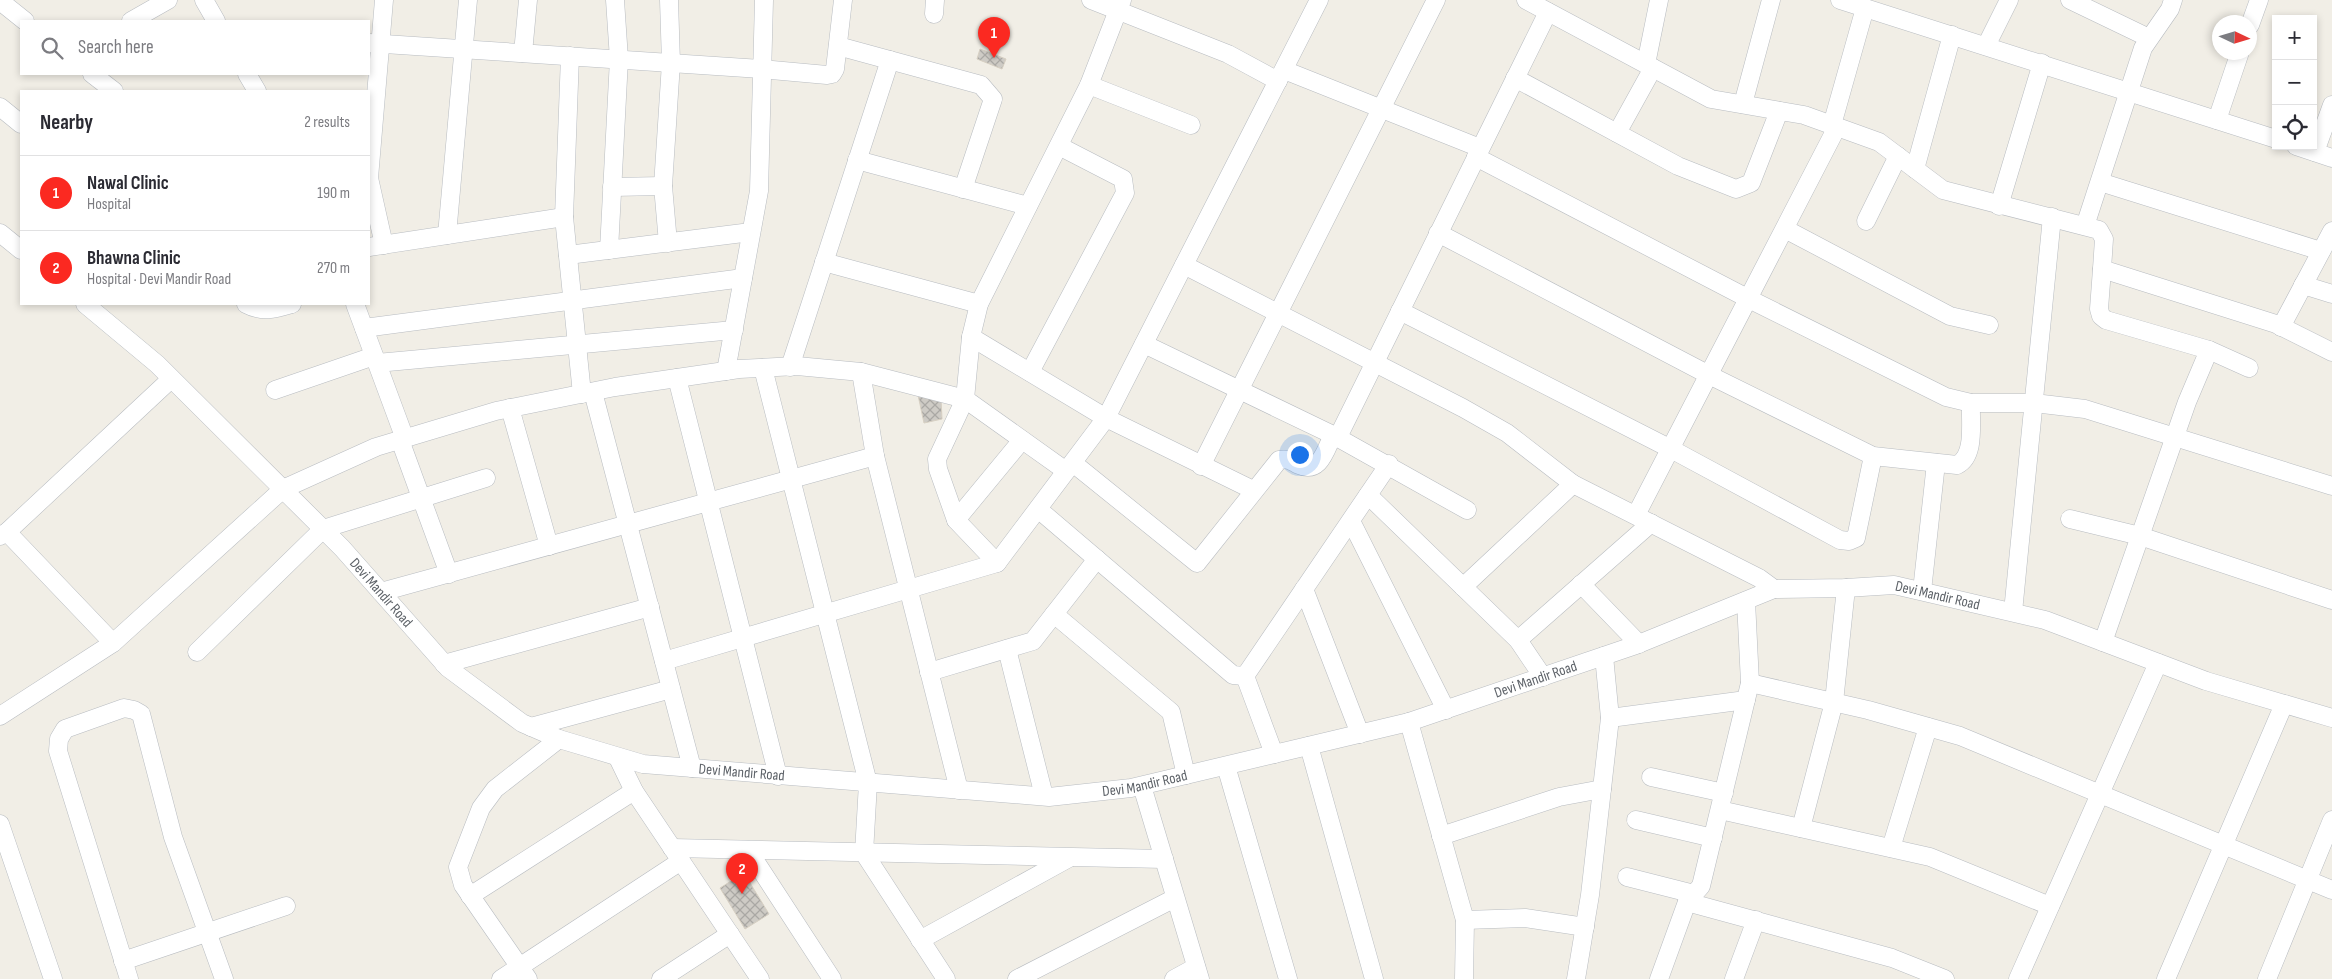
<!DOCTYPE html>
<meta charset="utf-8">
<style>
:root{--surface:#fff;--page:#f2f2f3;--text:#2b2b33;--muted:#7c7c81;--line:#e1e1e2;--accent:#fb2921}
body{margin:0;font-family:"Sofia Sans Condensed",sans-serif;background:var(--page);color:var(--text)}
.controls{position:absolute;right:15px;top:15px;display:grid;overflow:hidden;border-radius:0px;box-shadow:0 2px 8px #0003}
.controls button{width:45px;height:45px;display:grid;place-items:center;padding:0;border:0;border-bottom:1px solid var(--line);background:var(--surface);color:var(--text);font:25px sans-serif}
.compass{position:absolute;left:2212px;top:15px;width:45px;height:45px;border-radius:50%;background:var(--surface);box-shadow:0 2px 8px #0003;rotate:94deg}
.you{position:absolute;left:1299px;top:454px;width:18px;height:18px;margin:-12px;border:4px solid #fff;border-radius:50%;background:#1a73e8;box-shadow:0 0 0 8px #1a73e833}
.badge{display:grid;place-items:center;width:32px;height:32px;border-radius:50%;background:var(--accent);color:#fff;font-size:16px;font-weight:700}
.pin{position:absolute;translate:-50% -41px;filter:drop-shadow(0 1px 2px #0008)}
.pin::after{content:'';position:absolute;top:26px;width:18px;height:15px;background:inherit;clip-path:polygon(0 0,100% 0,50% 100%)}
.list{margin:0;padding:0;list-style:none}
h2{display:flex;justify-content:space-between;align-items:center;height:65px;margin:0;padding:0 20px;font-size:21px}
h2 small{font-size:16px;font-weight:400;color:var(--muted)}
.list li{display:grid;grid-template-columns:32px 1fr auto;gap:15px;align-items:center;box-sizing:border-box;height:75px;padding:0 20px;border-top:1px solid var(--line)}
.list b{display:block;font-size:19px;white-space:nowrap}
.list p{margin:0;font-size:16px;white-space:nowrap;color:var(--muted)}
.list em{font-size:16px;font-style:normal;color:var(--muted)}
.icon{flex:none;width:28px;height:28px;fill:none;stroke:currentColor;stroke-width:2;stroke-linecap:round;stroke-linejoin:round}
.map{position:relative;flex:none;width:2332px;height:979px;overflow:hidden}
.search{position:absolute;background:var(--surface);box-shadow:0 2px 8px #0003;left:20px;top:20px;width:350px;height:55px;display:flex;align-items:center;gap:12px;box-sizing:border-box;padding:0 18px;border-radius:0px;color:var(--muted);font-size:19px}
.panel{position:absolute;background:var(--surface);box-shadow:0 2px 8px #0003;left:20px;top:90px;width:350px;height:215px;border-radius:0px}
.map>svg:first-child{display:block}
</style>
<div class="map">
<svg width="2332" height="979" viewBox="0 0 2332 979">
<defs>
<pattern id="building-cross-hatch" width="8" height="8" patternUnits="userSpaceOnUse" patternTransform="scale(1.25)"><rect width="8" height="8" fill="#cecbc5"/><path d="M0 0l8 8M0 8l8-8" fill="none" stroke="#aaa8a4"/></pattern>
</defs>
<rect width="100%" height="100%" fill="#f1eee6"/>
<path fill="url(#building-cross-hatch)" stroke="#d7d0c3" d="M 980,49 L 1006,59 L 1002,69 L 977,59 Z
M 918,395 L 941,398 L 942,419 L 924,423 Z
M 744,873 L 769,914 L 745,929 L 720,888 Z"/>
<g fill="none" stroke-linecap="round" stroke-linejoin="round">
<g stroke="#b8bcc1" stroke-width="19">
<g id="minor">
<path d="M 204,0 L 216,21"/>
<path d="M 384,0 L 369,178 L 384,245"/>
<path d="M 1091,0 L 1228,54 L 1278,81"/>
<path d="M 1526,0 L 1711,99 L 1804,115 L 1879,142 L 1943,190 L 2099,230 L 2104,239 L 2102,269 L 2276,324 L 2332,352"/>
<path d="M 1840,0 L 2276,139"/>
<path d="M 2070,0 L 2149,38"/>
<path d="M 0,1 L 25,21"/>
<path d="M 934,14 L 935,0"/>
<path d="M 131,21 L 168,0"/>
<path d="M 2250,25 L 2259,0"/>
<path d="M 369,43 L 761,69 L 827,75 L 832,74 L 835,69 L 843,0"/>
<path d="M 838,46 L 981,85 L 993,99 L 963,189"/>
<path d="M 1986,46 L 2009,0"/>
<path d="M 523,53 L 528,0"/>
<path d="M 570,56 L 564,217 L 582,394"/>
<path d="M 1646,64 L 1659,0"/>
<path d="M 1284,70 L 1480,148"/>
<path d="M 92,74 L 114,91"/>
<path d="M 247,74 L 257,91"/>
<path d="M 1515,78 L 1678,166 L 1736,189 L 1751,183 L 1779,111"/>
<path d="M 1089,85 L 1191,125"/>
<path d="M 1743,104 L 1771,0"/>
<path d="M 0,107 L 21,124"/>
<path d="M 2217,120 L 2240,52"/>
<path d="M 1832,125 L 1865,8"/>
<path d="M 1617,133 L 1653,68"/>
<path d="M 2296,146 L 2332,158"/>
<path d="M 2315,152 L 2332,105"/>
<path d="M 1476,157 L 1749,299 L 1946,397 L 1971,403 L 2034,403 L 2085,409 L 2332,486"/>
<path d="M 857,160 L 1028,206"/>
<path d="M 1915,169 L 1952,35"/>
<path d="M 2100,182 L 2321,251"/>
<path d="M 612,187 L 663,186"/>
<path d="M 1999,206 L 2042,63"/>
<path d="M 1866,221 L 1898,156"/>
<path d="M 2085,226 L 2143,48 L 2170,9 L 2173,0"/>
<path d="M 1785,229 L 1950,316 L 1989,325"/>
<path d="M 0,233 L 21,250"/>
<path d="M 1438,233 L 1709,375 L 1873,456 L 1957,465 C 1976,456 1970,422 1971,403"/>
<path d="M 447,235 L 468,0"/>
<path d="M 668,243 L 663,186 L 671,63 L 669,0"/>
<path d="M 369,247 L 564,217"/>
<path d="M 609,250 L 619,59 L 615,0"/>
<path d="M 568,255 L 751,232"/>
<path d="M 824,262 L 979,304"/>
<path d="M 1184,265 L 1463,408 L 1507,433 L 1573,484 L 1759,578 L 1774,589"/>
<path d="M 2102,269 L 2099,309 L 2101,316 L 2106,320 L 2209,350 L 2249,368"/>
<path d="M 2303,285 L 2332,294"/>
<path id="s1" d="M 85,304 L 157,364 L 342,548 L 448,668 L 522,723 L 559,739 L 643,764 L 1049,797 L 1131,788 L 1409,722 L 1636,645 L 1774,589 L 1846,588 L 1894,585 L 2045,620 L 2206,681 L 2332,718"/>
<path d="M 246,304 C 263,313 275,309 292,304"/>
<path d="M 355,304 L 405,439"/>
<path d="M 1400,311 L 1671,449 L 1840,540 L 1849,541 L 1856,538 L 1873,456"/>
<path d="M 2281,327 L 2332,231"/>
<path d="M 364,328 L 743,278"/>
<path d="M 971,337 L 1106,418 L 1253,490"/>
<path d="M 1144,344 L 1333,435 L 1467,510"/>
<path d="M 377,363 L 734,330"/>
<path d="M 790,367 L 890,60"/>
<path d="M 763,368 L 868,783 L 864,853 L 946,979"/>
<path d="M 726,371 L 759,191 L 764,0"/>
<path d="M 861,372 L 875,456 L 959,790"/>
<path d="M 1030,372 L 1125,193 L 1123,179 L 1059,146"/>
<path d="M 677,378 L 778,776"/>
<path d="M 275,390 L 374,356"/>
<path d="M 593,392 L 692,768"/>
<path d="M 510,408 L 549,546"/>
<path d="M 1338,437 L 1548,12"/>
<path d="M 400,440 L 449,574"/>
<path d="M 1073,463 L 1197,563 L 1279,460 C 1287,458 1291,461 1299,465 C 1320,474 1325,451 1333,435"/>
<path d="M 1201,466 L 1436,0"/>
<path d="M 1368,495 L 1518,640 L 1543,677"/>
<path d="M 1038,509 L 1233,675 L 1245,676"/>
<path d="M 1636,515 L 1837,127"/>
<path d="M 2070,519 L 2140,536 L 2332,600"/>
<path d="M 956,520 L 1022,440"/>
<path d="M 1351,521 L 1446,710"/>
<path d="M 7,532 L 113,643"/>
<path d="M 0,536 L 7,532 L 171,379"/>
<path d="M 997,563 L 956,520 L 938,469 L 937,459 L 965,399 L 971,337 L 979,304 L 1089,85 L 1122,0"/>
<path d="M 1581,584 L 1639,644"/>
<path d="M 1463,587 L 1573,484"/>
<path d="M 1304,589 L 1360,734"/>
<path d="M 1922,591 L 1936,463"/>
<path d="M 381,592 L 875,456"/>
<path d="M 2013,612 L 2052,217"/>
<path d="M 1054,614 L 1171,712 L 1186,775"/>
<path d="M 1518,640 L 1651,523"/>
<path d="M 2103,642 L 2187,402 L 2209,350"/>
<path d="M 1007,649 L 1044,796"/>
<path d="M 197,652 L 323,529 L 486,478"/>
<path d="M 664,661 L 997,563 L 1106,418 L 1319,0"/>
<path d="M 444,664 L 650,607"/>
<path d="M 929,672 L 1033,641 L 1097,559"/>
<path d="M 1750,683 L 1868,710 L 1960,736 L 2332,890"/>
<path d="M 0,716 L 113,643 L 283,489 L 376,447 L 496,411 L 615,387 L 739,369 L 797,366 L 861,372 L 965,399 L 1066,471"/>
<path d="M 1610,718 L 1746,700"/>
<path d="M 1409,722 L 1465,920 L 1464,979"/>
<path d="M 531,727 L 671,689"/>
<path d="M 1309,746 L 1374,979"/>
<path d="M 1274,754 L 1245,676 L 1389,464"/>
<path d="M 618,758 L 634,791 L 760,979"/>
<path d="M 1226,766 L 1288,979"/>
<path d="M 1651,777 L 1724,793"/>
<path d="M 1142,786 L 1200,979"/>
<path d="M 1720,810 L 1930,857 L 2050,906"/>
<path d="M 1636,820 L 1713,838"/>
<path d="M 0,824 L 53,979"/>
<path d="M 1801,828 L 1834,702 L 1846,588"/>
<path d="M 1441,836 L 1559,797 L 1602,789"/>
<path d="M 672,848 L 1164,859"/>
<path d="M 1891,848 L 1928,727"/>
<path d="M 748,850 L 832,979"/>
<path d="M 1627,877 L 1694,894"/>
<path d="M 470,896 L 634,791"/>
<path d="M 1687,902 L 1892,958 L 1945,979"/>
<path d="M 1465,920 L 1525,918 L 1585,927"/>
<path d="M 920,940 L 1069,858"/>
<path d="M 123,961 L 286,906"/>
<path d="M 129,979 L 58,751 L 59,739 L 65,729 L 124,708 L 134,710 L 141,714 L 173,837 L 224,979"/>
<path d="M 501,979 L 681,861"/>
<path d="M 528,979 L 463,885 L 458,867 L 481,808 L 495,789 L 559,739"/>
<path d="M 661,979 L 730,934"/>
<path d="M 1017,979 L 1175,898"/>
<path d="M 1174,979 L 1196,967"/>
<path d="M 1576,979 L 1590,895 L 1610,718 L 1604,656"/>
<path d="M 1659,979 L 1687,902 L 1701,886 L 1750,683 L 1746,601"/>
<path d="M 1734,979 L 1756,920"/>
<path d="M 2018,979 L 2158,663"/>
<path d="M 2166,979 L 2284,704"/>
<path d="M 2267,979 L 2332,820"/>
</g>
</g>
<use href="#minor" stroke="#fff" stroke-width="18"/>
</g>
<g text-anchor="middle" stroke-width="4" stroke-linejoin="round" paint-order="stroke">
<g font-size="15" fill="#5d6268" stroke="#fff">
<text dy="5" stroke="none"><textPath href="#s1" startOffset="414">Devi Mandir Road</textPath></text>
<text dy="5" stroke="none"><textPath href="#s1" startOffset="2064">Devi Mandir Road</textPath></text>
<text dy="5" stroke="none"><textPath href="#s1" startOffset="1644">Devi Mandir Road</textPath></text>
<text dy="5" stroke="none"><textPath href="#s1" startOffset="834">Devi Mandir Road</textPath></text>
<text dy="5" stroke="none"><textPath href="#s1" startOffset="1239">Devi Mandir Road</textPath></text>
</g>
</g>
</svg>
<div class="controls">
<button>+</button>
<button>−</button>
<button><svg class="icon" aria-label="locate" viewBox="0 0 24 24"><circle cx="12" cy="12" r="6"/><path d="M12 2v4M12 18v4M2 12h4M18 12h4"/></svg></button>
</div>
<svg class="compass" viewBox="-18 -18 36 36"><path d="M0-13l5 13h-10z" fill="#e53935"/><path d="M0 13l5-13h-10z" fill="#7c7c81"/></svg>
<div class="you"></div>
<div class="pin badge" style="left:994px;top:58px">1</div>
<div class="pin badge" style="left:742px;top:894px">2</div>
<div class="search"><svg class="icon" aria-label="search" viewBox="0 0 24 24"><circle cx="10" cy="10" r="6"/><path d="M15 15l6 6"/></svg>Search here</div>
<section class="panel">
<h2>Nearby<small>2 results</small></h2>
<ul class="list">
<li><span class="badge">1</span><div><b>Nawal Clinic</b><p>Hospital</p></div><em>190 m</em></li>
<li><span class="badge">2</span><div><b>Bhawna Clinic</b><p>Hospital · Devi Mandir Road</p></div><em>270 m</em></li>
</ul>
</section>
</div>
